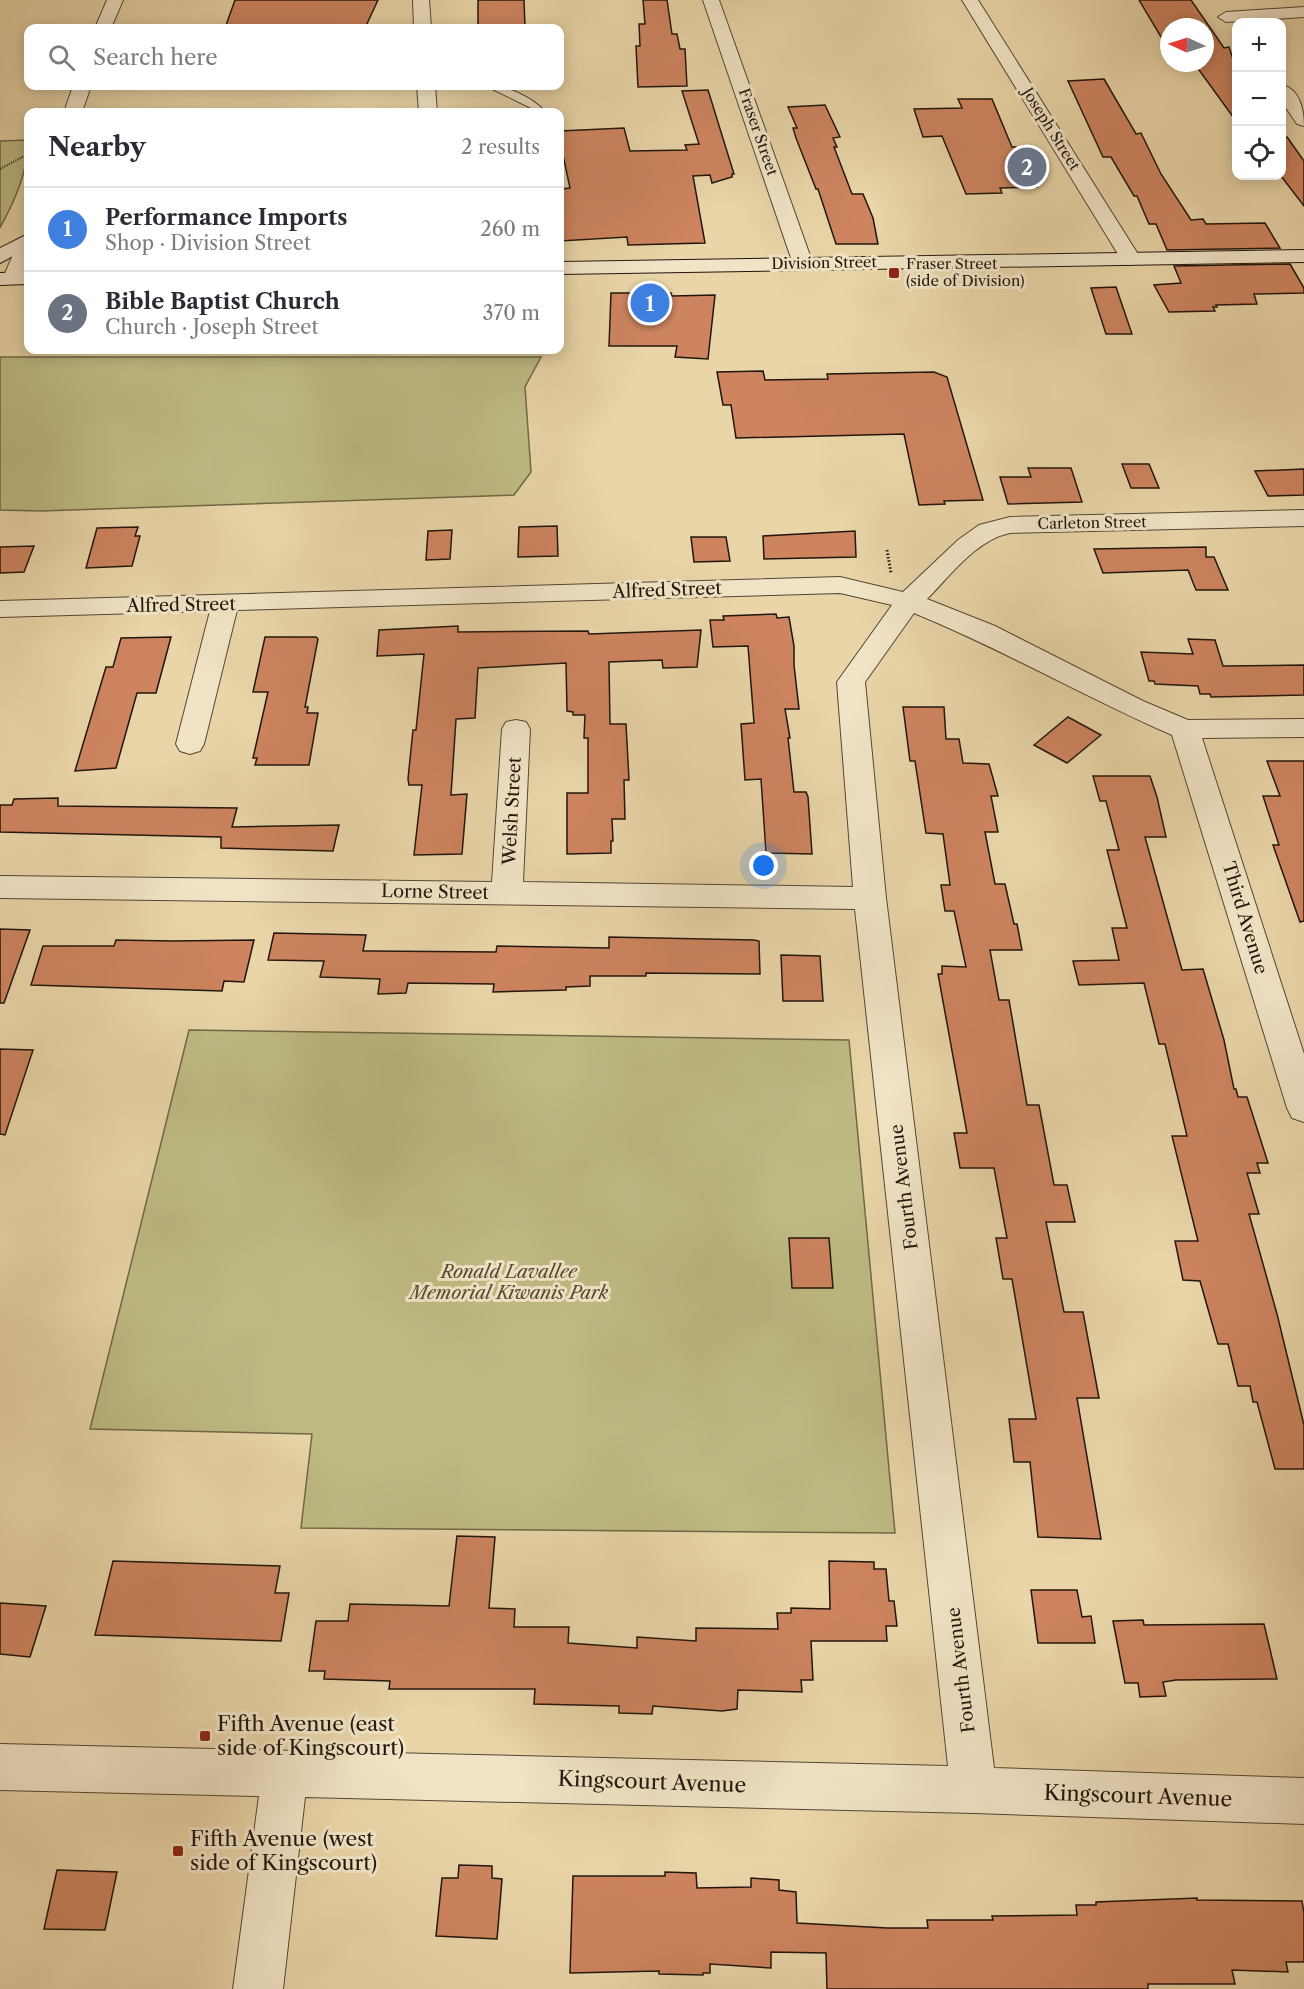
<!DOCTYPE html>
<meta charset="utf-8">
<style>
:root{--surface:#fff;--page:#f7f7f7;--text:#2b2b33;--muted:#7c7c81;--line:#e1e1e2;--accent:#7c3aed}
body{margin:0;font-family:"Libre Caslon Text",serif;background:var(--page);color:var(--text)}
.controls{position:absolute;right:18px;top:18px;display:grid;overflow:hidden;border-radius:12px;box-shadow:0 3px 15px #0003}
.controls button{width:54px;height:54px;display:grid;place-items:center;padding:0;border:0;border-bottom:2px solid var(--line);background:var(--surface);color:var(--text);font:30px sans-serif}
.compass{position:absolute;left:1160px;top:18px;width:54px;height:54px;border-radius:50%;background:var(--surface);box-shadow:0 3px 15px #0003;rotate:274deg}
.you{position:absolute;left:764px;top:866px;width:21px;height:21px;margin:-15px;border:4px solid #fff;border-radius:50%;background:#1a73e8;box-shadow:0 0 0 9px #1a73e833}
.badge{display:grid;place-items:center;width:39px;height:39px;border-radius:50%;background:var(--accent);color:#fff;font-size:20px;font-weight:700}
.pin{position:absolute;translate:-50% -50%;border:3px solid #fff;box-shadow:0 2px 6px #0006}
.list{margin:0;padding:0;list-style:none}
h2{display:flex;justify-content:space-between;align-items:center;height:78px;margin:0;padding:0 24px;font-size:26px}
h2 small{font-size:20px;font-weight:400;color:var(--muted)}
.list li{display:grid;grid-template-columns:39px 1fr auto;gap:18px;align-items:center;box-sizing:border-box;height:84px;padding:0 24px;border-top:2px solid var(--line)}
.list b{display:block;font-size:22px;white-space:nowrap}
.list p{margin:0;font-size:20px;white-space:nowrap;color:var(--muted)}
.list em{font-size:20px;font-style:normal;color:var(--muted)}
.icon{flex:none;width:33px;height:33px;fill:none;stroke:currentColor;stroke-width:2;stroke-linecap:round;stroke-linejoin:round}
.map{position:relative;flex:none;width:1304px;height:1989px;overflow:hidden}
.search{position:absolute;background:var(--surface);box-shadow:0 3px 15px #0003;left:24px;top:24px;width:540px;height:66px;display:flex;align-items:center;gap:15px;box-sizing:border-box;padding:0 21px;border-radius:12px;color:var(--muted);font-size:22px}
.panel{position:absolute;background:var(--surface);box-shadow:0 3px 15px #0003;left:24px;top:108px;width:540px;height:246px;border-radius:12px}
.map>svg:first-child{display:block}
</style>
<div class="map">
<svg width="1304" height="1989" viewBox="0 0 1304 1989">
<rect width="100%" height="100%" fill="#e9d5a8"/>
<filter id="stains"><feTurbulence type="fractalNoise" baseFrequency=".00333" numOctaves="4"/><feColorMatrix values="0 0 0 0 .2 0 0 0 0 .09 0 0 0 0 .02 0 0 0 .5 -.17"/></filter>
<radialGradient id="worn" r=".72"><stop offset=".6" stop-color="#630" stop-opacity="0"/><stop offset="1" stop-color="#630" stop-opacity=".3"/></radialGradient>
<path fill="#bebb83" stroke="#706848" stroke-width="1.5" d="M 28,140 C 29,170 14,202 0,228 L 0,141 Z
M 0,357 L 541,357 L 525,387 L 531,472 L 514,495 L 41,511 L 0,510 Z
M 189,1030 L 849,1040 L 895,1533 L 301,1528 L 312,1434 L 90,1429 Z"/>
<path fill="#cd845f" stroke="#21160e" stroke-width="1.5" d="M 235,0 L 378,0 L 365,28 L 225,28 Z
M 478,0 L 524,0 L 525,28 L 478,28 Z
M 643,0 L 667,0 L 672,34 L 677,34 L 680,49 L 685,49 L 687,86 L 638,87 L 636,46 L 640,46 L 639,24 L 645,24 Z
M 1139,0 L 1191,0 L 1224,48 L 1229,47 L 1236,68 L 1236,121 L 1194,63 L 1205,63 L 1205,27 L 1169,27 L 1169,37 L 1161,37 Z
M 1104,79 L 1136,134 L 1141,133 L 1161,174 L 1191,220 L 1203,219 L 1206,224 L 1265,223 L 1280,248 L 1167,250 L 1156,224 L 1149,224 L 1137,196 L 1134,196 L 1111,157 L 1103,157 L 1068,81 Z
M 708,90 L 734,174 L 732,174 L 732,177 L 712,183 L 710,175 L 693,176 L 705,243 L 628,245 L 627,237 L 560,241 L 560,189 L 570,188 L 560,141 L 560,131 L 624,128 L 630,151 L 687,150 L 685,145 L 699,144 L 682,91 Z
M 958,99 L 992,99 L 1012,147 L 1016,147 L 1037,187 L 1000,188 L 1002,193 L 966,194 L 942,136 L 923,137 L 914,109 L 962,108 Z
M 825,105 L 840,137 L 833,138 L 837,147 L 834,147 L 852,194 L 863,194 L 873,218 L 878,244 L 836,244 L 818,189 L 816,189 L 796,138 L 793,128 L 797,128 L 788,107 Z
M 1287,137 L 1304,161 L 1304,206 L 1281,176 L 1281,138 Z
M 1290,264 L 1304,288 L 1304,293 L 1254,294 L 1257,304 L 1216,305 L 1217,307 L 1213,307 L 1215,311 L 1169,312 L 1154,285 L 1181,283 L 1174,266 Z
M 1116,287 L 1132,334 L 1106,334 L 1091,288 Z
M 611,293 L 671,293 L 672,296 L 715,295 L 708,359 L 675,357 L 677,346 L 609,346 Z
M 763,371 L 765,380 L 828,379 L 827,374 L 934,372 L 947,377 L 983,500 L 944,501 L 945,504 L 919,505 L 904,434 L 736,438 L 731,405 L 723,405 L 717,372 Z
M 1122,464 L 1149,464 L 1159,488 L 1131,488 Z
M 1028,468 L 1071,468 L 1082,502 L 1008,504 L 1000,477 L 1031,477 Z
M 1304,469 L 1304,495 L 1268,496 L 1255,471 Z
M 557,526 L 558,556 L 518,557 L 519,527 Z
M 138,527 L 135,536 L 140,536 L 132,566 L 86,568 L 97,528 Z
M 452,530 L 450,559 L 426,560 L 428,531 Z
M 855,531 L 856,557 L 764,559 L 763,536 Z
M 691,537 L 726,537 L 730,561 L 694,562 Z
M 34,546 L 24,572 L 0,573 L 0,547 Z
M 1206,547 L 1206,557 L 1214,557 L 1228,590 L 1196,590 L 1188,570 L 1103,573 L 1094,549 Z
M 776,614 L 777,618 L 789,617 L 794,646 L 794,665 L 799,709 L 785,709 L 790,738 L 788,738 L 794,792 L 806,792 L 808,797 L 812,854 L 766,853 L 761,779 L 745,780 L 741,724 L 754,723 L 748,646 L 713,647 L 710,620 L 724,620 L 723,616 Z
M 458,626 L 458,632 L 588,631 L 589,634 L 701,630 L 697,667 L 663,668 L 662,660 L 609,662 L 610,724 L 626,724 L 629,780 L 624,780 L 625,819 L 612,819 L 613,841 L 611,841 L 611,853 L 567,854 L 567,793 L 588,793 L 588,738 L 584,738 L 585,715 L 573,715 L 573,712 L 567,711 L 566,663 L 478,668 L 475,718 L 456,719 L 451,795 L 467,794 L 462,854 L 414,855 L 422,785 L 409,785 L 408,779 L 413,730 L 416,730 L 424,654 L 377,656 L 379,630 Z
M 171,637 L 156,693 L 137,693 L 116,768 L 75,771 L 106,667 L 113,667 L 121,638 Z
M 265,637 L 316,637 L 318,639 L 305,707 L 308,707 L 307,713 L 318,713 L 309,765 L 255,765 L 257,758 L 253,758 L 268,692 L 253,692 Z
M 1188,639 L 1215,640 L 1223,666 L 1304,665 L 1304,695 L 1211,697 L 1210,694 L 1200,694 L 1198,686 L 1155,684 L 1154,681 L 1149,681 L 1141,652 L 1193,654 Z
M 903,707 L 944,707 L 946,739 L 959,739 L 963,763 L 989,764 L 998,796 L 991,796 L 998,832 L 985,832 L 995,884 L 1005,884 L 1014,924 L 1017,924 L 1022,950 L 990,950 L 999,1000 L 1009,1000 L 1027,1105 L 1039,1105 L 1054,1185 L 1067,1185 L 1075,1222 L 1046,1222 L 1064,1312 L 1083,1312 L 1099,1398 L 1077,1398 L 1101,1539 L 1038,1537 L 1030,1462 L 1014,1462 L 1009,1419 L 1036,1419 L 1012,1279 L 1003,1279 L 996,1238 L 1007,1238 L 994,1168 L 960,1168 L 954,1133 L 967,1133 L 938,974 L 942,974 L 942,966 L 966,967 L 954,911 L 945,911 L 941,885 L 950,885 L 943,834 L 926,833 L 915,761 L 910,761 Z
M 1068,717 L 1101,735 L 1067,763 L 1034,745 Z
M 1267,761 L 1304,761 L 1304,921 L 1300,922 L 1273,845 L 1279,845 L 1263,796 L 1280,796 Z
M 1093,776 L 1150,776 L 1157,797 L 1166,837 L 1145,837 L 1182,970 L 1203,969 L 1224,1040 L 1234,1089 L 1236,1089 L 1238,1097 L 1247,1097 L 1268,1163 L 1257,1163 L 1260,1173 L 1247,1173 L 1259,1214 L 1249,1214 L 1277,1314 L 1304,1425 L 1304,1469 L 1275,1469 L 1257,1402 L 1253,1402 L 1250,1386 L 1238,1386 L 1228,1344 L 1218,1344 L 1200,1281 L 1183,1280 L 1175,1241 L 1198,1241 L 1172,1136 L 1187,1136 L 1165,1044 L 1159,1044 L 1144,983 L 1079,985 L 1073,961 L 1119,960 L 1112,928 L 1127,928 L 1107,850 L 1119,850 L 1106,801 L 1100,801 Z
M 58,798 L 58,806 L 237,808 L 232,827 L 339,825 L 333,851 L 221,848 L 221,837 L 0,832 L 0,805 L 12,805 L 14,799 Z
M 0,929 L 30,930 L 4,1003 L 0,1003 Z
M 274,933 L 366,935 L 363,951 L 370,951 L 496,952 L 497,946 L 609,948 L 609,937 L 754,940 L 759,941 L 760,974 L 646,973 L 646,976 L 590,976 L 590,986 L 566,987 L 566,990 L 493,992 L 494,984 L 408,983 L 406,993 L 378,994 L 380,979 L 320,977 L 324,961 L 268,960 Z
M 116,940 L 172,941 L 254,940 L 244,982 L 224,981 L 222,991 L 31,985 L 43,946 L 114,946 Z
M 781,955 L 820,956 L 823,1001 L 783,1001 Z
M 0,1049 L 33,1050 L 5,1135 L 0,1134 Z
M 789,1238 L 829,1238 L 833,1288 L 792,1288 Z
M 457,1536 L 495,1537 L 489,1608 L 515,1609 L 514,1627 L 569,1627 L 568,1643 L 637,1648 L 637,1637 L 696,1641 L 696,1628 L 778,1629 L 777,1613 L 791,1613 L 791,1608 L 830,1609 L 829,1561 L 874,1562 L 874,1569 L 886,1569 L 889,1601 L 894,1601 L 897,1626 L 886,1626 L 887,1641 L 811,1641 L 813,1680 L 801,1680 L 802,1692 L 738,1690 L 737,1709 L 722,1711 L 653,1706 L 652,1714 L 619,1713 L 619,1706 L 534,1704 L 535,1689 L 389,1689 L 390,1681 L 324,1679 L 325,1671 L 309,1671 L 316,1621 L 348,1621 L 350,1604 L 449,1606 Z
M 113,1561 L 280,1566 L 275,1593 L 289,1593 L 281,1641 L 95,1635 Z
M 1031,1590 L 1077,1590 L 1082,1617 L 1091,1616 L 1095,1643 L 1038,1643 Z
M 0,1603 L 46,1606 L 30,1657 L 0,1654 Z
M 1143,1620 L 1144,1625 L 1264,1624 L 1277,1679 L 1176,1680 L 1163,1682 L 1166,1696 L 1140,1697 L 1138,1683 L 1125,1683 L 1113,1621 Z
M 459,1865 L 492,1866 L 492,1878 L 502,1879 L 497,1939 L 436,1936 L 442,1878 L 458,1878 Z
M 57,1870 L 117,1872 L 105,1930 L 44,1929 Z
M 665,1872 L 696,1873 L 697,1888 L 751,1887 L 751,1878 L 779,1880 L 779,1890 L 796,1892 L 797,1923 L 887,1928 L 928,1928 L 927,1920 L 993,1920 L 992,1916 L 1077,1915 L 1076,1905 L 1096,1905 L 1096,1902 L 1197,1898 L 1197,1900 L 1302,1901 L 1304,1913 L 1304,1962 L 1286,1962 L 1288,1972 L 1232,1970 L 1235,1984 L 1148,1984 L 1148,1989 L 827,1989 L 826,1953 L 771,1952 L 771,1968 L 710,1964 L 710,1973 L 703,1973 L 703,1975 L 659,1974 L 659,1971 L 570,1973 L 573,1876 L 665,1876 Z"/>
<g fill="none" stroke-linecap="round" stroke-linejoin="round">
<g stroke="#534634" stroke-width="2">
<path id="service" d="M 486,86 C 504,84 534,98 545,112 L 535,112 L 531,108 Z"/>
</g>
<g stroke="#534634" stroke-width="2">
<path id="minor" d="M 413,0 L 429,0 L 431,28 L 414,28 Z
M 703,0 L 719,0 L 813,264 L 810,268 L 803,270 L 796,268 L 793,264 Z
M 962,0 L 978,0 L 1141,259 L 1138,263 L 1131,265 L 1124,263 L 1121,259 Z
M 1304,7 L 1304,17 L 1226,22 L 1218,17 L 1226,12 Z
M 1282,85 C 1300,89 1304,110 1304,126 L 1297,124 L 1282,102 Z
M 417,86 L 435,86 L 437,112 L 419,112 Z
M 1304,510 L 1304,526 L 1010,533 C 976,540 951,575 927,599 L 995,626 L 1143,701 L 1188,720 L 1304,719 L 1304,737 L 1202,738 L 1304,1054 L 1304,1122 L 1292,1118 L 1287,1108 L 1172,735 C 1085,697 1002,649 914,613 L 865,682 L 886,898 L 994,1768 L 1304,1778 L 1304,1824 L 974,1813 L 305,1797 L 283,1989 L 233,1989 L 259,1796 L 0,1790 L 0,1744 L 948,1766 L 855,909 L 0,898 L 0,876 L 492,882 L 502,729 L 506,722 L 516,720 L 526,722 L 530,729 L 523,882 L 853,887 L 837,682 L 892,605 L 840,593 L 237,610 L 204,744 L 200,751 L 190,754 L 180,751 L 176,744 L 210,611 L 0,617 L 0,601 L 840,577 L 903,592 L 958,540 L 979,525 L 1010,517 Z"/>
</g>
<g stroke="#534634" stroke-width="2">
<path id="tertiary" d="M 107,0 L 123,0 L 111,28 L 95,28 Z
M 73,86 L 91,86 L 82,112 L 64,112 Z
M 28,237 C 30,252 31,269 21,282 L 14,284 L 7,282 L 3,278 L 18,243 L 21,239 Z"/>
</g>
<g stroke="#21160e" stroke-width="2">
<path id="secondary" d="M 28,234 L 28,248 L 0,263 L 0,248 Z
M 1304,250 L 1304,262 L 560,274 L 560,262 Z
M 28,272 L 28,284 L 0,285 L 0,273 Z"/>
</g>
<path stroke="#21160e" stroke-width="2" stroke-dasharray="1 1.5" stroke-linecap="butt" d="M 0,169 L 28,154"/>
<path stroke="#21160e" stroke-width="3" stroke-dasharray="1.5 2" stroke-linecap="butt" d="M 887,550 L 891,573"/>
<use href="#service" fill="#f1e4c6" fill-rule="evenodd"/>
<use href="#minor" fill="#f1e4c6" fill-rule="evenodd"/>
<use href="#tertiary" fill="#f1e4c6" fill-rule="evenodd"/>
<use href="#secondary" fill="#f1e4c6" fill-rule="evenodd"/>
</g>
<g fill="#8f2418" stroke="#f1e4c6" stroke-width="2">
<rect x="888" y="267" width="12" height="12" rx="3"/>
<rect x="199" y="1730" width="12" height="12" rx="3"/>
<rect x="172" y="1845" width="12" height="12" rx="3"/>
</g>
<g text-anchor="middle" stroke-width="6" stroke-linejoin="round" paint-order="stroke">
<g font-size="15" fill="#21160e" stroke="#f1e4c6">
<text transform="translate(1051 129) rotate(58)" y="5">Joseph Street</text>
<text transform="translate(758 132) rotate(71)" y="5">Fraser Street</text>
<text transform="translate(824 263) rotate(-1)" y="5">Division Street</text>
<text transform="translate(1092 523) rotate(-1)" y="5">Carleton Street</text>
</g>
<g font-size="15" fill="#21160e" stroke="#f1e4c6" text-anchor="start">
<text x="906" y="269">Fraser Street<tspan x="906" dy="17">(side of Division)</tspan></text>
</g>
<g font-size="18" fill="#21160e" stroke="#f1e4c6">
<text transform="translate(667 590) rotate(-2)" y="6">Alfred Street</text>
<text transform="translate(181 605) rotate(-1)" y="6">Alfred Street</text>
<text transform="translate(512 811) rotate(-87)" y="6">Welsh Street</text>
<text transform="translate(435 892) rotate(1)" y="6">Lorne Street</text>
<text transform="translate(1245 918) rotate(73)" y="6">Third Avenue</text>
<text transform="translate(904 1187) rotate(-97)" y="6">Fourth Avenue</text>
<text transform="translate(961 1670) rotate(-97)" y="6">Fourth Avenue</text>
</g>
<g font-size="18" font-style="italic" fill="#504831" stroke="#f1e4c6">
<text x="509" y="1278">Ronald Lavallee<tspan x="509" dy="21">Memorial Kiwanis Park</tspan></text>
</g>
<g font-size="21" fill="#21160e" stroke="#f1e4c6" text-anchor="start">
<text x="217" y="1731">Fifth Avenue (east<tspan x="217" dy="24">side of Kingscourt)</tspan></text>
<text x="190" y="1846">Fifth Avenue (west<tspan x="190" dy="24">side of Kingscourt)</tspan></text>
</g>
<g font-size="21" fill="#21160e" stroke="#f1e4c6">
<text transform="translate(652 1782) rotate(2)" y="7">Kingscourt Avenue</text>
<text transform="translate(1138 1796) rotate(2)" y="7">Kingscourt Avenue</text>
</g>
</g>
<rect width="100%" height="100%" filter="url(#stains)"/>
<rect width="100%" height="100%" fill="url(#worn)"/>
</svg>
<div class="controls">
<button>+</button>
<button>−</button>
<button><svg class="icon" aria-label="locate" viewBox="0 0 24 24"><circle cx="12" cy="12" r="6"/><path d="M12 2v4M12 18v4M2 12h4M18 12h4"/></svg></button>
</div>
<svg class="compass" viewBox="-18 -18 36 36"><path d="M0-13l5 13h-10z" fill="#e53935"/><path d="M0 13l5-13h-10z" fill="#7c7c81"/></svg>
<div class="you"></div>
<div class="pin badge" style="left:650px;top:303px;background:#3f7fe0">1</div>
<div class="pin badge" style="left:1027px;top:167px;background:#6b7280">2</div>
<div class="search"><svg class="icon" aria-label="search" viewBox="0 0 24 24"><circle cx="10" cy="10" r="6"/><path d="M15 15l6 6"/></svg>Search here</div>
<section class="panel">
<h2>Nearby<small>2 results</small></h2>
<ul class="list">
<li><span class="badge" style="background:#3f7fe0">1</span><div><b>Performance Imports</b><p>Shop · Division Street</p></div><em>260 m</em></li>
<li><span class="badge" style="background:#6b7280">2</span><div><b>Bible Baptist Church</b><p>Church · Joseph Street</p></div><em>370 m</em></li>
</ul>
</section>
</div>
